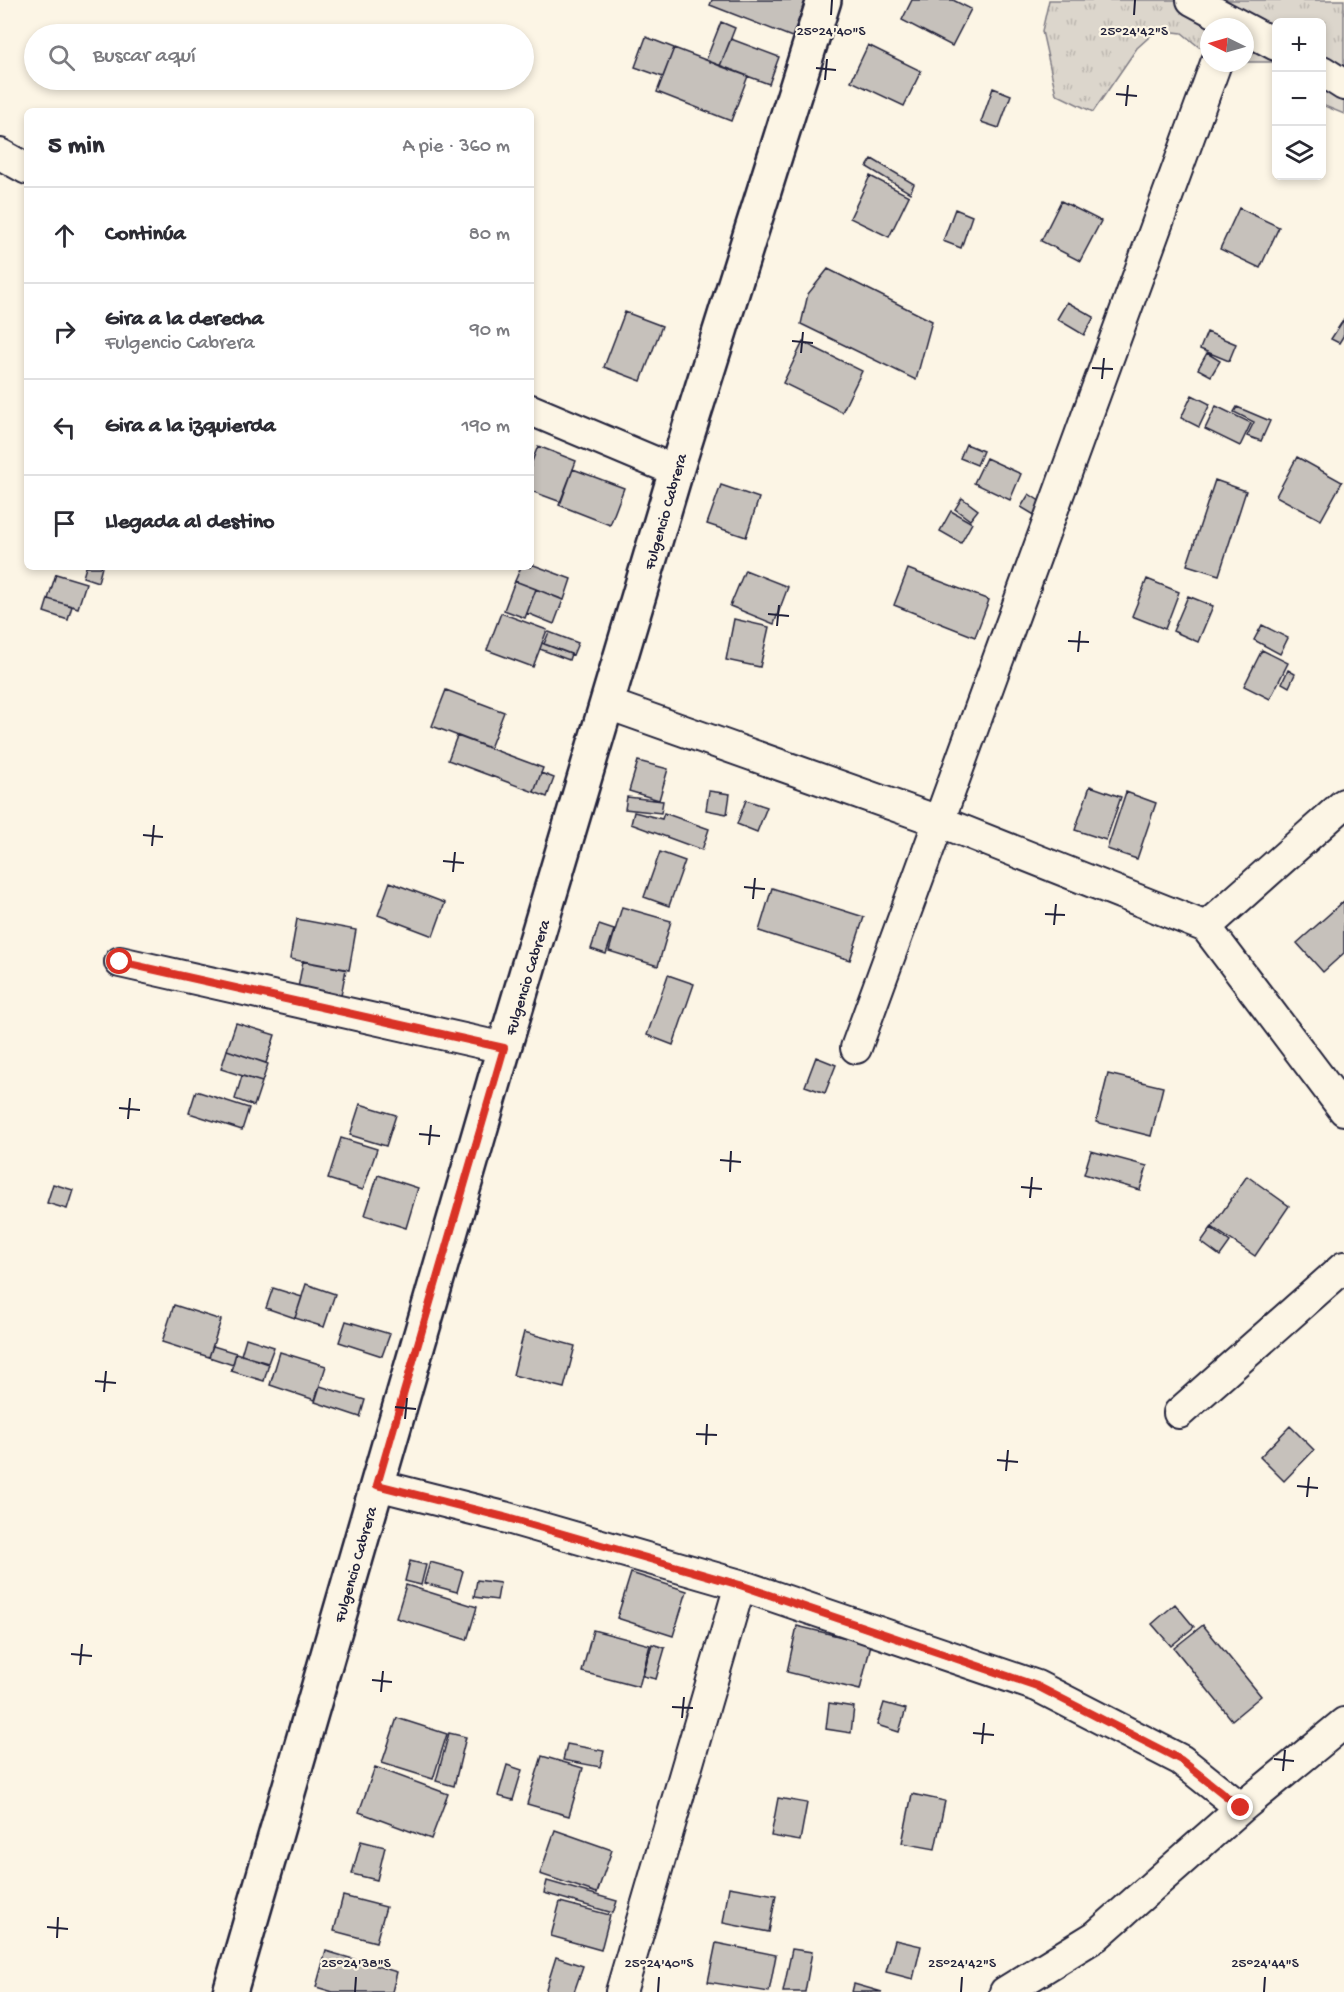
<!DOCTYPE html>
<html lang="es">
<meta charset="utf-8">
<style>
:root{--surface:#fff;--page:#f7f7f7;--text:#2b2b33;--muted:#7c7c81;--line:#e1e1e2}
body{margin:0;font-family:"Gochi Hand",sans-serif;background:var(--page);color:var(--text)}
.controls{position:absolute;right:18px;top:18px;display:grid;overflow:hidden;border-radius:9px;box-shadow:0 3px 9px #0003}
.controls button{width:54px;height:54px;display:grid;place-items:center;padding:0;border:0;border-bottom:2px solid var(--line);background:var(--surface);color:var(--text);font:30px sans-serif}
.compass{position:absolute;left:1200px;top:18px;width:54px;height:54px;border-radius:50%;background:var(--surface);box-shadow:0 3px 9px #0003;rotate:275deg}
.stop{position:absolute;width:18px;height:18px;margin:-14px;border:4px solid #d93025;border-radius:50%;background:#fff}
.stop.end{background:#d93025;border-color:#fff;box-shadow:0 2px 6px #0008}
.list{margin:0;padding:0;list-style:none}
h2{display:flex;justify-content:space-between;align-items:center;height:78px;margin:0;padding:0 24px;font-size:26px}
h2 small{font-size:20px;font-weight:400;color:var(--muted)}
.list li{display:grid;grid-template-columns:39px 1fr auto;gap:18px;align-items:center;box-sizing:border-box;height:96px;padding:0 24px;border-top:2px solid var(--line)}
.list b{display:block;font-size:22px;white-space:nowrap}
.list p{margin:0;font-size:20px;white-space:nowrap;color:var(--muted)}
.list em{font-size:20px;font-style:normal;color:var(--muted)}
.icon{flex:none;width:33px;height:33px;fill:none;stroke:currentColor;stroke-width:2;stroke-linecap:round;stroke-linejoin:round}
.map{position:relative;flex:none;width:1344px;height:1992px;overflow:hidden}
.search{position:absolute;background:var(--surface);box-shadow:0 3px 9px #0003;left:24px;top:24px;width:510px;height:66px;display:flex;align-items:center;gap:15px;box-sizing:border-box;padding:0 21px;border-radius:33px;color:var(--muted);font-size:22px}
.panel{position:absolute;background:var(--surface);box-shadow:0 3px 9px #0003;left:24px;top:108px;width:510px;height:462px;border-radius:9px}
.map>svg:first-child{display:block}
</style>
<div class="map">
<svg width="1344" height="1992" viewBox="0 0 1344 1992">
<defs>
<pattern id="park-tufts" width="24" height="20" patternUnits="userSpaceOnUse" patternTransform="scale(1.5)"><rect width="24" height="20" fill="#dcd6cc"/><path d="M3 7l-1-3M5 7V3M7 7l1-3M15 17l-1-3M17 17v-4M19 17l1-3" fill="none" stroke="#bcb7b0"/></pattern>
</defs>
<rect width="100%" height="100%" fill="#fcf5e5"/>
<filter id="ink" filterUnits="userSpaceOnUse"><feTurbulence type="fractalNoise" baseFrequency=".0167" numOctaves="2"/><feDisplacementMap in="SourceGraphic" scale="12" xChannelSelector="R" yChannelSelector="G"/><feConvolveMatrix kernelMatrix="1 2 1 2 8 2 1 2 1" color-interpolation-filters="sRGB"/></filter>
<g filter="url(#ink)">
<path fill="url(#park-tufts)" stroke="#7f7c84" stroke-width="1.5" d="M 1049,0 L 1344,0 L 1344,114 L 1322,105 L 1322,22 L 1276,22 L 1276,62 L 1245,62 L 1245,27 L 1209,27 L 1209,47 L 1199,47 L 1182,33 L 1157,30 L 1137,48 L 1093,112 L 1056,94 L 1042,31 Z"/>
<path fill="#c6c1bb" stroke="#22223b" stroke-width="1.5" d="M 712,0 L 806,0 L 792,37 L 710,5 Z
M 912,0 L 953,0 L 971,9 L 952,46 L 902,20 Z
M 721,22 L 735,28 L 720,66 L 706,60 Z
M 646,37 L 674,48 L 663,77 L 635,67 Z
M 731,39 L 779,57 L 769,84 L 720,66 Z
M 868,45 L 921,71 L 904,106 L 851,81 Z
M 674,48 L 748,76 L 731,121 L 657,92 Z
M 993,88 L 1011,95 L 999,128 L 981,122 Z
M 872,159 L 914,184 L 910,193 L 867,167 Z
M 870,176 L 909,196 L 889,237 L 850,218 Z
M 1061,201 L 1101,221 L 1080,261 L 1041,241 Z
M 1239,208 L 1279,227 L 1260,268 L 1220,249 Z
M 955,209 L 972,216 L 961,248 L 943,241 Z
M 828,269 L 932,321 L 916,380 L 801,324 L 808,294 Z
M 1067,302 L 1094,317 L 1084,335 L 1057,319 Z
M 625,312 L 662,326 L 641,381 L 604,367 Z
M 1344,319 L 1344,335 L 1339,343 L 1331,339 Z
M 1207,332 L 1236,344 L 1229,361 L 1200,349 Z
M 803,342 L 862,371 L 842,412 L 783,383 Z
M 1207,353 L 1220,361 L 1211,376 L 1198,369 Z
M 1192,395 L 1210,404 L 1199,427 L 1181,418 Z
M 1216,406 L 1251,423 L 1240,446 L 1205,429 Z
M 1237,407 L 1270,421 L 1261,441 L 1247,436 L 1254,422 L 1234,412 Z
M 966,444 L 983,451 L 977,465 L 960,458 Z
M 538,446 L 576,461 L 561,502 L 531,491 L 531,464 Z
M 1297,457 L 1342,482 L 1321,520 L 1276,496 Z
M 986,458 L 1021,474 L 1010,500 L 974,483 Z
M 573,469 L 624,488 L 610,525 L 559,505 Z
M 1215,480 L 1246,491 L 1219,575 L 1187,565 Z
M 721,485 L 759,498 L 746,537 L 707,524 Z
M 1029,494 L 1044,504 L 1036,516 L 1021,507 Z
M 962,498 L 978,510 L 970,520 L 955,509 Z
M 951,511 L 972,523 L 961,543 L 940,531 Z
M 531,564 L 571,579 L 564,600 L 515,581 L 521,567 L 531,567 Z
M 86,567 L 102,567 L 98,582 L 83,577 Z
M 908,569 L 989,600 L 975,637 L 894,605 Z
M 745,570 L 788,587 L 774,624 L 730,606 Z
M 56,574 L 86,583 L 78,608 L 48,599 Z
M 1147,579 L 1179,592 L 1165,629 L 1132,616 Z
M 515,581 L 536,589 L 525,618 L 504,610 Z
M 536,589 L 563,600 L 554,624 L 527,613 Z
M 1188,596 L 1213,606 L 1198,642 L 1173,631 Z
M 48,599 L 72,606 L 68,620 L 44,612 Z
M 501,613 L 547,630 L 533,667 L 487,650 Z
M 734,619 L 769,627 L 760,667 L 726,660 Z
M 1262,625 L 1288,638 L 1280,654 L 1254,640 Z
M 549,632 L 578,643 L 573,655 L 544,644 Z
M 542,643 L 571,654 L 569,660 L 540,649 Z
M 1262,650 L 1288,663 L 1270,699 L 1244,686 Z
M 1288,670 L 1295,674 L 1289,687 L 1282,683 Z
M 446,690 L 504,712 L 490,748 L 432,726 Z
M 457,736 L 543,768 L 534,792 L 448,760 Z
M 638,761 L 668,769 L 659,800 L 629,791 Z
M 541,773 L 554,778 L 547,797 L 534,792 Z
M 1090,786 L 1121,797 L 1106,840 L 1075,830 Z
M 709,791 L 730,794 L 727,814 L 706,810 Z
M 1126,792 L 1156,803 L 1137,859 L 1107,849 Z
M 627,797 L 663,801 L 661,813 L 625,809 Z
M 746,800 L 767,807 L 757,832 L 737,824 Z
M 634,812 L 662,819 L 664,813 L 709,829 L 702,850 L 631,824 Z
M 660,852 L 685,861 L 669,906 L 644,897 Z
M 390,882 L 445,903 L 433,936 L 378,915 Z
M 772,888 L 864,917 L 850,960 L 759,931 Z
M 1344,901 L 1344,953 L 1323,972 L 1297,943 Z
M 622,907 L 671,921 L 658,966 L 609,951 Z
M 297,919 L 356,930 L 349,970 L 290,959 Z
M 599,925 L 614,930 L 606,954 L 591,949 Z
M 303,961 L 346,969 L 341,996 L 298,988 Z
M 668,975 L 694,984 L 673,1045 L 647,1035 Z
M 236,1023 L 275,1035 L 266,1063 L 227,1050 Z
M 227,1050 L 268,1064 L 262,1082 L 221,1069 Z
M 816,1057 L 836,1065 L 825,1093 L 805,1086 Z
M 1108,1074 L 1163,1087 L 1151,1136 L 1096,1122 Z
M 242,1076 L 262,1082 L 254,1106 L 235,1099 Z
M 196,1091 L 249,1108 L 242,1130 L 189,1113 Z
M 360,1104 L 396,1115 L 386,1146 L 350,1135 Z
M 341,1138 L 377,1149 L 363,1190 L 328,1179 Z
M 1091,1151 L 1147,1166 L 1140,1190 L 1084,1174 Z
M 378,1175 L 418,1188 L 406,1228 L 365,1215 Z
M 1247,1176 L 1289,1206 L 1255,1256 L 1212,1227 Z
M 53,1184 L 73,1190 L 67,1209 L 47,1203 Z
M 1211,1228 L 1230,1242 L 1220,1256 L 1201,1242 Z
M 306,1284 L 335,1294 L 324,1327 L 295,1318 Z
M 273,1288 L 302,1297 L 295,1318 L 266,1308 Z
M 174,1305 L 221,1320 L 209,1357 L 162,1342 Z
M 346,1321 L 390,1334 L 382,1356 L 339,1342 Z
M 524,1332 L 575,1346 L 564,1388 L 513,1375 Z
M 246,1338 L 274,1347 L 268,1363 L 241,1355 Z
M 213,1346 L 236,1353 L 233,1365 L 209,1357 Z
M 280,1352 L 326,1366 L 315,1400 L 270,1385 Z
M 236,1353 L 269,1364 L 264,1381 L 231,1371 Z
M 320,1386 L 365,1400 L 360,1417 L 315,1402 Z
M 1290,1426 L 1314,1450 L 1284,1481 L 1260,1457 Z
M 410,1561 L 426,1565 L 421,1585 L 405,1581 Z
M 430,1562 L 463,1571 L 457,1592 L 424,1583 Z
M 631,1573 L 687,1591 L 673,1636 L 617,1618 Z
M 477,1580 L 500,1583 L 497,1600 L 474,1597 Z
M 406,1585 L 477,1607 L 467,1640 L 396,1618 Z
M 1175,1604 L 1194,1627 L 1171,1646 L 1152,1624 Z
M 1203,1625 L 1261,1696 L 1232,1720 L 1174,1648 Z
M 797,1626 L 871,1644 L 860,1690 L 787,1672 Z
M 593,1630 L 650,1645 L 639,1687 L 582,1672 Z
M 652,1644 L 665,1648 L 656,1679 L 643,1676 Z
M 829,1703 L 854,1707 L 851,1733 L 826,1729 Z
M 884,1703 L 906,1709 L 899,1732 L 877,1725 Z
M 397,1718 L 447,1734 L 433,1779 L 382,1763 Z
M 449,1733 L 466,1737 L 454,1786 L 436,1781 Z
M 567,1744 L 604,1751 L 600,1767 L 563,1760 Z
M 542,1756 L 583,1768 L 569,1816 L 527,1804 Z
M 507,1765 L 522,1770 L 513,1800 L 498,1796 Z
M 375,1767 L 448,1794 L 431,1839 L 359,1812 Z
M 912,1794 L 945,1801 L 935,1849 L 902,1843 Z
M 778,1798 L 807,1803 L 800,1841 L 771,1836 Z
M 555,1830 L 612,1850 L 597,1893 L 540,1874 Z
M 361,1841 L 385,1847 L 377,1880 L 352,1874 Z
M 547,1881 L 617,1901 L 613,1913 L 544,1893 Z
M 729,1887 L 776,1895 L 769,1932 L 723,1923 Z
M 343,1896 L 386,1907 L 376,1942 L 334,1931 Z
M 560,1902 L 610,1915 L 601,1950 L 551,1936 Z
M 895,1940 L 921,1946 L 913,1979 L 886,1972 Z
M 716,1943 L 776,1955 L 769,1992 L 708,1982 Z
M 792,1949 L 812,1952 L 805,1992 L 783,1992 Z
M 326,1951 L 397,1972 L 392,1992 L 333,1992 L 316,1987 Z
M 556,1957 L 583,1966 L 574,1992 L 545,1992 Z
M 854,1984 L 882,1992 L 852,1992 Z"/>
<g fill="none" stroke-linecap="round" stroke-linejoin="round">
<g stroke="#22223b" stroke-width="34">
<path id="street" d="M 1192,0 L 1276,45
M 1322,71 L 1344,85
M 0,154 L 27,169
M 531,410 L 676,471
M 608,704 L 941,822 L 1206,927
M 1344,804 L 1206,927 L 1344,1110
M 120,962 L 504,1048
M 856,1048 L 1216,63
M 1179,1413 L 1344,1267
M 377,1485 L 504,1517 L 740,1585 L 1037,1686 L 1181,1760 L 1241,1808
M 621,1992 L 740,1585
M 1005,1992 L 1096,1936 L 1241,1808 L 1344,1723"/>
</g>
<g stroke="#22223b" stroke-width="38">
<path id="secondary" d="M 230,1992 L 504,1048 L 676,471 L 824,0"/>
</g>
<use href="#street" stroke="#fcf5e5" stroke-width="30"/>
<use href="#secondary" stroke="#fcf5e5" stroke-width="33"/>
</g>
</g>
<g fill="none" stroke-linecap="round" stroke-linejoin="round" filter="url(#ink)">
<path stroke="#d93025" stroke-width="8" d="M 120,962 L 504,1048 L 377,1485 L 504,1517 L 740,1585 L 1037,1686 L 1181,1760 L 1241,1808"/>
</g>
<path fill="none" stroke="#22223b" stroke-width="2" d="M 831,15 L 832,0M 1134,15 L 1135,0M 816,68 L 836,70M 825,80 L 827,59M 1116,94 L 1137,96M 1126,106 L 1128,85M 792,341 L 813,343M 801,353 L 803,332M 1092,368 L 1113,369M 1102,379 L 1104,358M 768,614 L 789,616M 777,626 L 779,605M 1068,641 L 1089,642M 1078,652 L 1080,631M 143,835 L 163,837M 152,846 L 154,825M 443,861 L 464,863M 453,872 L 455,852M 744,887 L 765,889M 753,899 L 755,878M 1045,914 L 1065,915M 1054,925 L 1056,904M 119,1108 L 140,1110M 128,1119 L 130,1098M 419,1134 L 440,1136M 429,1145 L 431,1125M 720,1160 L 741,1162M 730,1172 L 731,1151M 1021,1187 L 1042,1189M 1030,1198 L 1032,1177M 95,1381 L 116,1383M 104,1392 L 106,1371M 395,1407 L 416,1409M 405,1419 L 407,1398M 696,1434 L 717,1435M 706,1445 L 707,1424M 997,1460 L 1018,1462M 1006,1471 L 1008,1450M 1297,1486 L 1318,1488M 1307,1497 L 1309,1477M 71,1654 L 92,1656M 80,1665 L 82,1644M 372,1680 L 392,1682M 381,1692 L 383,1671M 672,1707 L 693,1708M 682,1718 L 684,1697M 973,1733 L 994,1735M 982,1744 L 984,1723M 1274,1759 L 1294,1761M 1283,1771 L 1285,1750M 47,1927 L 68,1929M 57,1938 L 58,1917M 355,1992 L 356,1977M 658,1992 L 659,1977M 961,1992 L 962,1977M 1264,1992 L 1265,1977"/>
<g text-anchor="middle" stroke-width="4.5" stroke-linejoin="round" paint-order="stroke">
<g font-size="16" fill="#22223b" stroke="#fcf5e5">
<text transform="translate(664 511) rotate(-74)" y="6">Fulgencio Cabrera</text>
<text transform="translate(526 977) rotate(-73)" y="6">Fulgencio Cabrera</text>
<text transform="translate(354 1564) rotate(-74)" y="6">Fulgencio Cabrera</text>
</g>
</g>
<g font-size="15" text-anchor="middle" fill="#22223b" stroke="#fcf5e5" stroke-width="4.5" stroke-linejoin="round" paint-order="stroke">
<text x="831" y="35">25°24'40"S</text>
<text x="1134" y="35">25°24'42"S</text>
<text x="356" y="1967">25°24'38"S</text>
<text x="659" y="1967">25°24'40"S</text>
<text x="962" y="1967">25°24'42"S</text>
<text x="1265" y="1967">25°24'44"S</text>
</g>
</svg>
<div class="controls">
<button>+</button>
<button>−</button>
<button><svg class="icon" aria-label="layers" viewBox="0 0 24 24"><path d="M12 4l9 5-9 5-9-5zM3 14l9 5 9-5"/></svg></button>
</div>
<svg class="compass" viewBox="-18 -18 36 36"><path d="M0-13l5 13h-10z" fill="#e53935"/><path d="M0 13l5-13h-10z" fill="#7c7c81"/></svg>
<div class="stop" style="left:120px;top:962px"></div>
<div class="stop end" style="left:1241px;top:1808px"></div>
<div class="search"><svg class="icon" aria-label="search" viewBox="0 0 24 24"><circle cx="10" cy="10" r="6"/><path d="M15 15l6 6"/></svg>Buscar aquí</div>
<section class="panel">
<h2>5 min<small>A pie · 360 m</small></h2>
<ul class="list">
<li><svg class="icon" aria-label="ahead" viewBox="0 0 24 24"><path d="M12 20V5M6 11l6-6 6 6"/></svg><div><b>Continúa</b></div><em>80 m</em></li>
<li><svg class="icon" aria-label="right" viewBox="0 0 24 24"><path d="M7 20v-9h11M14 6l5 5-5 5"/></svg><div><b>Gira a la derecha</b><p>Fulgencio Cabrera</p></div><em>90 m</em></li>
<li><svg class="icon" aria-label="left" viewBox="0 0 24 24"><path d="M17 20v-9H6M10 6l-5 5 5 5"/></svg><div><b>Gira a la izquierda</b></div><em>190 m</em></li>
<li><svg class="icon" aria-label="arrive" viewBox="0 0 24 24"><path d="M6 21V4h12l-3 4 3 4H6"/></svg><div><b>Llegada al destino</b></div></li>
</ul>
</section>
</div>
